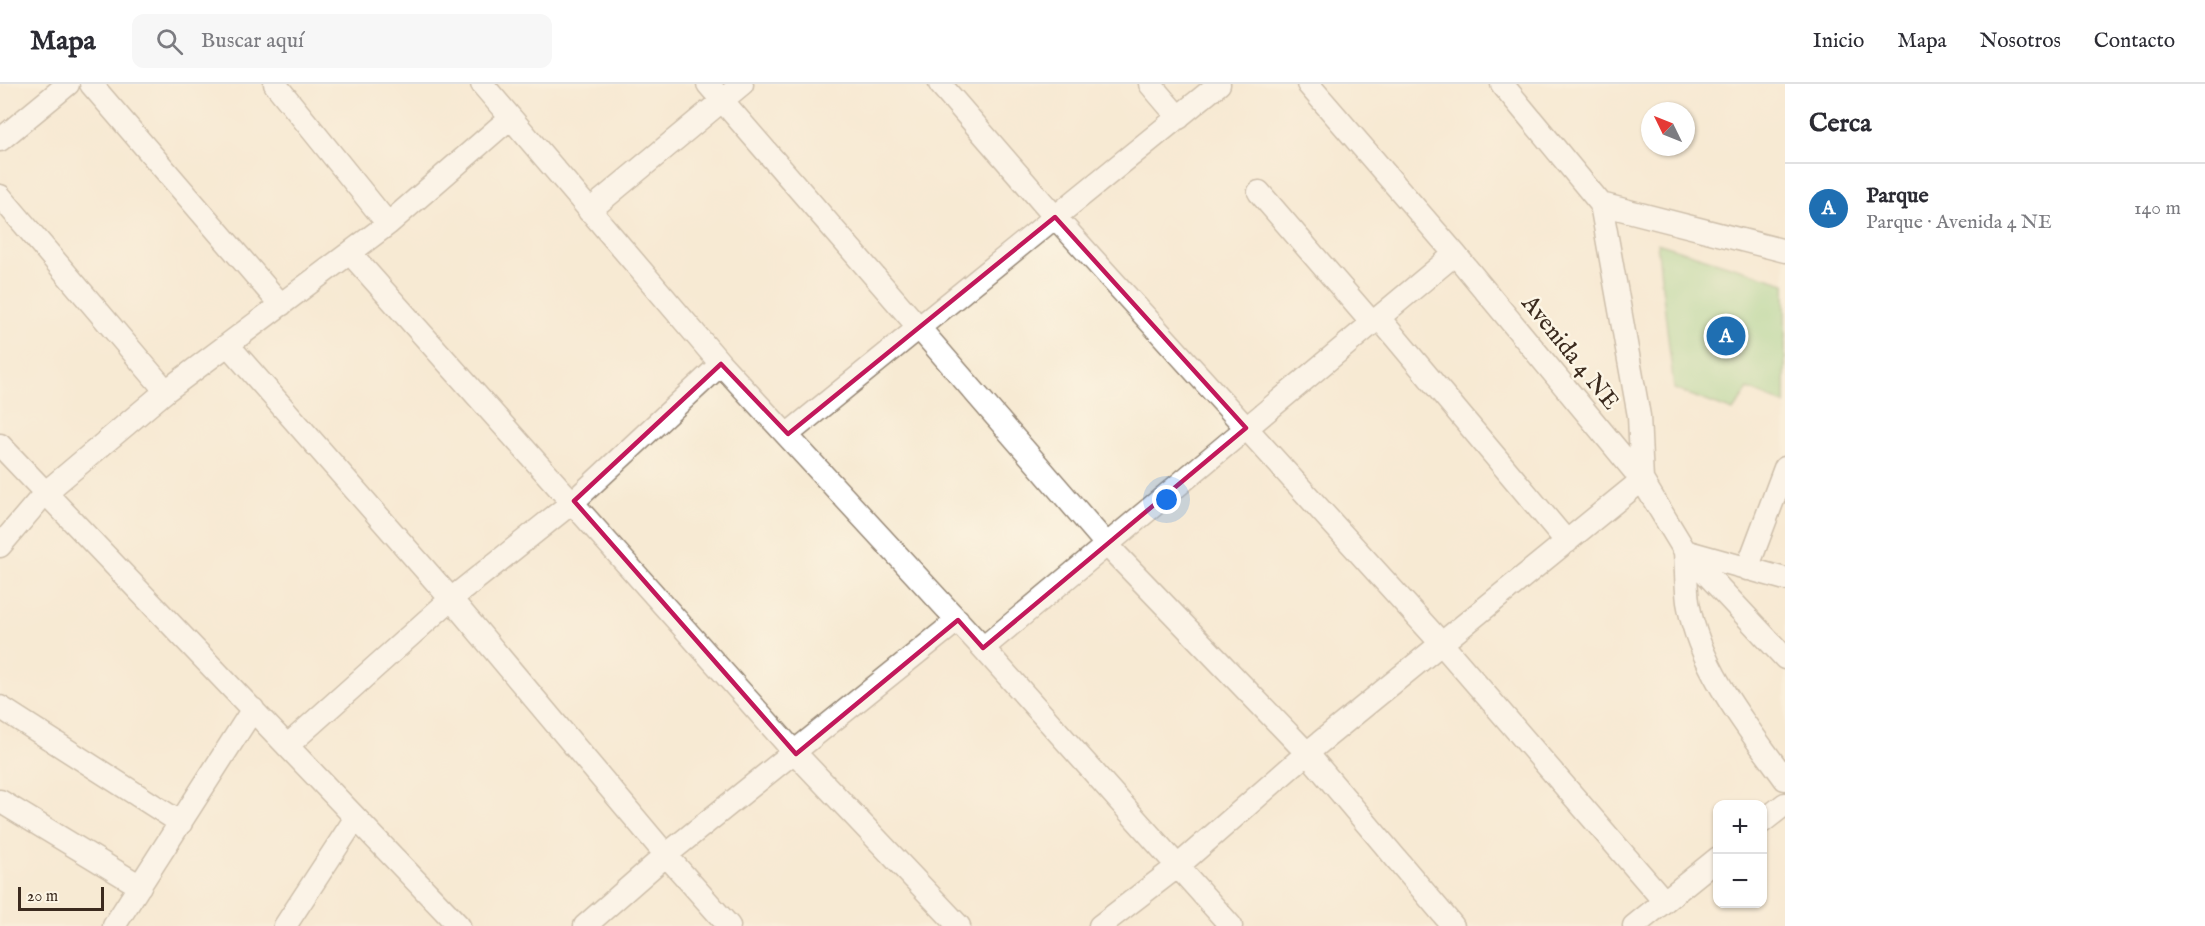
<!DOCTYPE html>
<html lang="es">
<meta charset="utf-8">
<style>
:root{--surface:#fff;--page:#f7f7f7;--text:#2b2b33;--muted:#7c7c81;--line:#e1e1e2;--accent:#1f6fb2}
body{margin:0;font-family:"IM FELL English",serif;background:var(--page);color:var(--text)}
.controls{position:absolute;right:18px;bottom:18px;display:grid;overflow:hidden;border-radius:12px;box-shadow:0 2px 4px #0004}
.controls button{width:54px;height:54px;display:grid;place-items:center;padding:0;border:0;border-bottom:2px solid var(--line);background:var(--surface);color:var(--text);font:30px sans-serif}
.compass{position:absolute;left:1641px;top:18px;width:54px;height:54px;border-radius:50%;background:var(--surface);box-shadow:0 2px 4px #0004;rotate:313deg}
.scale{position:absolute;left:18px;bottom:15px;width:86px;box-sizing:border-box;padding-left:6px;border:3px solid #3b2a1e;border-top:0;font-size:16px;line-height:21px;white-space:nowrap;color:#3b2a1e;-webkit-text-stroke:4px #fcf5e5;paint-order:stroke}
.you{position:absolute;left:1167px;top:416px;width:21px;height:21px;margin:-15px;border:4px solid #fff;border-radius:50%;background:#1a73e8;box-shadow:0 0 0 9px #1a73e833}
.badge{display:grid;place-items:center;width:39px;height:39px;border-radius:50%;background:var(--accent);color:#fff;font-size:20px;font-weight:700}
.pin{position:absolute;translate:-50% -50%;border:3px solid #fff;box-shadow:0 2px 6px #0006}
.list{margin:0;padding:0;list-style:none}
h2{display:flex;justify-content:space-between;align-items:center;height:78px;margin:0;padding:0 24px;font-size:26px}
h2 small{font-size:20px;font-weight:400;color:var(--muted)}
.list li{display:grid;grid-template-columns:39px 1fr auto;gap:18px;align-items:center;box-sizing:border-box;height:90px;padding:0 24px;border-top:2px solid var(--line)}
.list b{display:block;font-size:22px;white-space:nowrap}
.list p{margin:0;font-size:20px;white-space:nowrap;color:var(--muted)}
.list em{font-size:20px;font-style:normal;color:var(--muted)}
.icon{flex:none;width:33px;height:33px;fill:none;stroke:currentColor;stroke-width:2;stroke-linecap:round;stroke-linejoin:round}
.map{position:relative;flex:none;width:1785px;height:842px;overflow:hidden}
header{display:flex;align-items:center;gap:36px;box-sizing:border-box;height:84px;padding:0 30px;background:var(--surface);border-bottom:2px solid var(--line)}
header strong{font-size:28px}
nav{display:flex;gap:33px;margin-inline-start:auto;font-size:21px}
.search{width:420px;height:54px;background:var(--page);display:flex;align-items:center;gap:15px;box-sizing:border-box;padding:0 21px;border-radius:12px;color:var(--muted);font-size:22px}
main{display:flex}
aside{flex:1;background:var(--surface)}
.map>svg:first-child{display:block}
</style>
<header>
<strong>Mapa</strong>
<div class="search"><svg class="icon" aria-label="search" viewBox="0 0 24 24"><circle cx="10" cy="10" r="6"/><path d="M15 15l6 6"/></svg>Buscar aquí</div>
<nav><a>Inicio</a><a>Mapa</a><a>Nosotros</a><a>Contacto</a></nav>
</header>
<main>
<div class="map">
<svg width="1785" height="842" viewBox="0 0 1785 842">
<rect width="100%" height="100%" fill="#fcf5e5"/>
<filter id="ink" filterUnits="userSpaceOnUse"><feTurbulence type="fractalNoise" baseFrequency=".0167" numOctaves="2"/><feDisplacementMap in="SourceGraphic" scale="12" xChannelSelector="R" yChannelSelector="G"/><feConvolveMatrix kernelMatrix="1 2 1 2 8 2 1 2 1" color-interpolation-filters="sRGB"/></filter>
<filter id="wash" filterUnits="userSpaceOnUse"><feTurbulence type="fractalNoise" baseFrequency=".008" numOctaves="4" result="noise"/><feDisplacementMap in="SourceGraphic" scale="24" xChannelSelector="R" yChannelSelector="G"/><feGaussianBlur stdDeviation="1.35" result="paint"/><feColorMatrix in="noise" values="0 0 0 0 0 0 0 0 0 0 0 0 0 0 0 0 0 1.4 0 .05"/><feComposite in="paint" operator="in"/></filter>
<g filter="url(#wash)">
<rect width="100%" height="100%" fill="#f7ead3"/>
<path fill="#95d084" stroke="#687d51" stroke-width="1.5" d="M 1657,159 L 1785,199 L 1785,320 L 1748,305 L 1733,327 L 1674,305 Z"/>
</g>
<g filter="url(#ink)">
<g fill="none" stroke-linecap="round" stroke-linejoin="round">
<g stroke="#998a78" stroke-width="25">
<path id="street" d="M 91,0 L 281,221
M 275,0 L 388,140
M 482,0 L 721,280 L 983,564 L 1231,842
M 708,0 L 1107,461 L 1307,669 L 1453,842
M 940,0 L 1055,133 L 1441,559 L 1664,817
M 1150,0 L 1179,34
M 1308,0 L 1455,170 L 1642,396 L 1685,467 L 1785,574
M 0,56 L 68,0
M 1259,108 L 1372,239
M 0,112 L 166,307
M 1601,120 L 1785,167
M 589,127 L 742,0
M 350,169 L 796,670 L 959,842
M 1379,234 L 1567,458
M 228,261 L 451,515 L 666,771 L 729,842
M 788,350 L 1219,0
M 0,361 L 459,842
M 0,462 L 45,409 L 166,307 L 388,140 L 510,34
M 1747,485 L 1785,384
M 1785,495 L 1685,467 C 1686,484 1686,502 1688,518 C 1699,584 1747,643 1785,695
M 983,564 L 1455,170
M 0,623 L 181,739
M 287,662 L 451,515 L 574,417 L 721,280
M 0,717 L 140,802
M 1762,738 L 1785,720
M 114,842 L 253,625
M 285,842 L 355,735
M 585,842 L 666,771 L 958,536
M 1100,842 L 1178,782 L 1307,669 L 1642,396 L 1639,332 L 1601,120 L 1502,0
M 1634,842 L 1718,774"/>
</g>
<use href="#street" stroke="#fff" stroke-width="22"/>
</g>
</g>
<path d="M0 0H1785V842H0ZM 1055,133 L 1246,344 L 983,564 L 958,536 L 796,670 L 574,417 L 721,280 L 788,350 Z" fill="#f7ead3" fill-opacity=".55" fill-rule="evenodd"/>
<path fill="none" stroke="#c2185b" stroke-width="4.5" stroke-linejoin="round" d="M 1055,133 L 1246,344 L 983,564 L 958,536 L 796,670 L 574,417 L 721,280 L 788,350 Z"/>
<g text-anchor="middle" stroke-width="5" stroke-linejoin="round" paint-order="stroke">
<g font-size="24" fill="#3b2a1e" stroke="#fcf5e5">
<text transform="translate(1571 268) rotate(51)" y="8">Avenida 4 NE</text>
</g>
</g>
</svg>
<div class="controls">
<button>+</button>
<button>−</button>
</div>
<svg class="compass" viewBox="-18 -18 36 36"><path d="M0-13l5 13h-10z" fill="#e53935"/><path d="M0 13l5-13h-10z" fill="#7c7c81"/></svg>
<div class="scale">20 m</div>
<div class="you"></div>
<div class="pin badge" style="left:1726px;top:252px">A</div>
</div>
<aside>
<h2>Cerca<small></small></h2>
<ul class="list">
<li><span class="badge">A</span><div><b>Parque</b><p>Parque · Avenida 4 NE</p></div><em>140 m</em></li>
</ul>
</aside>
</main>
